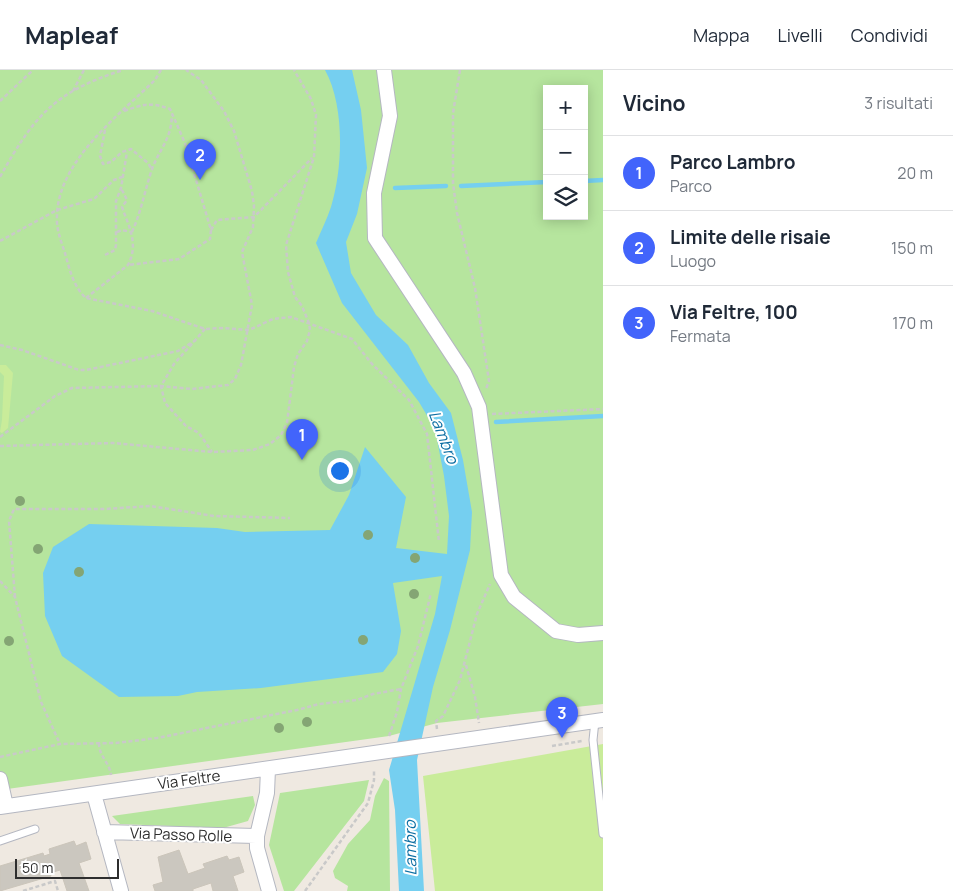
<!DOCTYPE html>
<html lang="it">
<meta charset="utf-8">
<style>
:root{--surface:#fff;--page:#f2f2f3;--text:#1f2937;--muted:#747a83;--line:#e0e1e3;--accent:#4264fb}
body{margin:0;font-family:Manrope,sans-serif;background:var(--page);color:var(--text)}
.controls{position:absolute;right:15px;top:15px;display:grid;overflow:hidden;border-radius:0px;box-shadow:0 2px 12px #0003}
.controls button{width:45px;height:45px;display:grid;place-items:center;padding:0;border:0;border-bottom:1px solid var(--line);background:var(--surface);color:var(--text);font:25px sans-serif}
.scale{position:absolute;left:15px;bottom:12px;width:104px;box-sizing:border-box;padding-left:5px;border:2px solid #2e2e2e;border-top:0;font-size:14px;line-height:18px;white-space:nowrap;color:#2e2e2e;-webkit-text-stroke:4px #fff;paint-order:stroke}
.you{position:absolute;left:339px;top:400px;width:18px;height:18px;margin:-12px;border:4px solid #fff;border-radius:50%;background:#1a73e8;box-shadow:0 0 0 8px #1a73e833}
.badge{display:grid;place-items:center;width:32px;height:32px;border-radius:50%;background:var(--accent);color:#fff;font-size:16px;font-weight:700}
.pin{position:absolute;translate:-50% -41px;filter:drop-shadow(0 1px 2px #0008)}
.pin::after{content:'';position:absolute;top:26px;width:18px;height:15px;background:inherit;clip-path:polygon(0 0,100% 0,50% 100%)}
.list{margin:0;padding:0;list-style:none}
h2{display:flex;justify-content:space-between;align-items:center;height:65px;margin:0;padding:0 20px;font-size:21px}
h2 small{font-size:16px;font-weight:400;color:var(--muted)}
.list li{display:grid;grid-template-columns:32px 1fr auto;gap:15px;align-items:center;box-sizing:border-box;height:75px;padding:0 20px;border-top:1px solid var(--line)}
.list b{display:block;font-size:19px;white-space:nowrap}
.list p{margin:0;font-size:16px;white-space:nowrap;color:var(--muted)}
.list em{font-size:16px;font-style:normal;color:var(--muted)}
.icon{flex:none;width:28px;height:28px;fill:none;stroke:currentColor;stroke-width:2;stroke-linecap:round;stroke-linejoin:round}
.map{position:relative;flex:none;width:603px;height:821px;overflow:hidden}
header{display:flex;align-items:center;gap:30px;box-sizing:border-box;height:70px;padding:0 25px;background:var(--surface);border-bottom:1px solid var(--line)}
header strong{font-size:24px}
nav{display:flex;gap:28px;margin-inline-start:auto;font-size:18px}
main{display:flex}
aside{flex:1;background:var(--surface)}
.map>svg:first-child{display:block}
</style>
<header>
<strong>Mapleaf</strong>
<nav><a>Mappa</a><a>Livelli</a><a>Condividi</a></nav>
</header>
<main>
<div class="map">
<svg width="603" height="821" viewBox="0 0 603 821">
<rect width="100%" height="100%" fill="#efe9e1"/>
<path fill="#b6e59e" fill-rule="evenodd" d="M 0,0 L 603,0 L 603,634 L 437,653 L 389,666 L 0,720 ZM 547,19 L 584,19 L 584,146 L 547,146 Z
M 384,708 L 389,711 L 390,821 L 347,821 L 348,816 L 335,808 L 333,801 L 348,774 L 370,750 L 375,726 Z
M 369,710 L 364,731 L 294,821 L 284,821 L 269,775 L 280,723 Z
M 253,726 L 255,735 L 248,751 L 223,758 L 120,754 L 112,746 Z"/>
<path fill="#c9ec9a" d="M 0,295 L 6,295 L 13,303 L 8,358 L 2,363 L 0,362 L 2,350 L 4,306 L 0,302 Z
M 603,674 L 603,821 L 435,821 L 423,706 Z"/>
<path fill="#75cff0" d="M 325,0 L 352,0 L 361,40 L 367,98 L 357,144 L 346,172 L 351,203 L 376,245 L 408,275 L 429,313 L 451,343 L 463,390 L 472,442 L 470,480 L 450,560 L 433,617 L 417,690 L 424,821 L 399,821 L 395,740 L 389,700 L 435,544 L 442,506 L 393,513 L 401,561 L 397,584 L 383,602 L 261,618 L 197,622 L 178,626 L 119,627 L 62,586 L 45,546 L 43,503 L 53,477 L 89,454 L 217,458 L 245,462 L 330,460 L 349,425 L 365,377 L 406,427 L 396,478 L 447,484 L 449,446 L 444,406 L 435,359 L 419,332 L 342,233 L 316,173 C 321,161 327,149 331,137 C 343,98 345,36 325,0 Z"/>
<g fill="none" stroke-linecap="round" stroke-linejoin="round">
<path stroke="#75cff0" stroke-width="4.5" d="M 584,111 L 603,110
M 461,116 L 547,112
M 395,118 L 446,116
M 496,352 L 603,346"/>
</g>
<path fill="#cbc7bf" stroke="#cbc5ba" d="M 74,771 L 76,776 L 86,772 L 91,789 L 79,793 L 89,821 L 67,821 L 60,800 L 50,803 L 51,806 L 0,821 L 0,796 L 43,783 L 44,786 L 50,784 L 49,779 Z
M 179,780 L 188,804 L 205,798 L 203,794 L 227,786 L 229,790 L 239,787 L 244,802 L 233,806 L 238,821 L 213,821 L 211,813 L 193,819 L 193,821 L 155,821 L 153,815 L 163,812 L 158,787 Z"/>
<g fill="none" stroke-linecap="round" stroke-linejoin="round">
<g stroke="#b4b7c1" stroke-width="9">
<path id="lane" d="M 595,651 L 593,670 L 603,764
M 0,771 L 35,759"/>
</g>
<g stroke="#b4b7c1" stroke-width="16">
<path id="street" d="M 384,0 L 390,46 L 374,123 L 375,168 L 464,303 L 479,337 L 501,505 L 514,527 L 556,561 L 578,565 L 603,563
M 268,699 L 267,723 L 257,766 L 257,778 L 269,821
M 0,709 L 6,736
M 94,724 L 121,821
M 0,737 L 603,650
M 104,762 L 257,766"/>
</g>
<path stroke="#c9c9c9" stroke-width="2.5" stroke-dasharray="4 2.5" stroke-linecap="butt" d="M 161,0 L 155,10 C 118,46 58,91 57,146 C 56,159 61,171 65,183 C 69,198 74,218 86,228 L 152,241 L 205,259 L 221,258 L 249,260 L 273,249 L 291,247 L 352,269 L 372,294 L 409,330 L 427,364 L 439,472
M 460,0 L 453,43 L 453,113 L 457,143 L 475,218 L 489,311 L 486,319
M 73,21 L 84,0
M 0,31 L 33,0
M 124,41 C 144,34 150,32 170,39 L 185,73 L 211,160 L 210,169 L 179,189 L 128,195
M 105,60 L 100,86 L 103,94 L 111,92 L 122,82 L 131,79 L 148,93 L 152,100
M 0,107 C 34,46 54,22 123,0
M 211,160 L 217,150 L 254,147 L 312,88
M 117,162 L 122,160 L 131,162
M 132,162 C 141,142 145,120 152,99 C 160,78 171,70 172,45
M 0,171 L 57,140 L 94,129 L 114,110 L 122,107
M 105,185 L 115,180 L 116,175 L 116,131 L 121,118 L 127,82
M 86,228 L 128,195 C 139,174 129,157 122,137 L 127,130 L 121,118
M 205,259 L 174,294 L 161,316 L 165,333 L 186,356 L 199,363 L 212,382
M 0,275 L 22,280 L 79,300 L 86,300 L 178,281 L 196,270
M 492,344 L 603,339
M 0,367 L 55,326 L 72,318 L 161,316 L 192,319 L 228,315 L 235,309 L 241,295 L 252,235 L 242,182 L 253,157 L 254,136 L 252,121 L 234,61 L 224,41 L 201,10 L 186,0
M 0,376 L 113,373 L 212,382 L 253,380 L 270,374 L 281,365 L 287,353 L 294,297 L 298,284 L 307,271 L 310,260 L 309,253 L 302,236 L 295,227 L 288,202 L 286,175 L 314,87 L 316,45 L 311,29 L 294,0
M 0,511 L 15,527 L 41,632 L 60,674
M 15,527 L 9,451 L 14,439 L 105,439 L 150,436 L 214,446 L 290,448
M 466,595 L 475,627 L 479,653
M 437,659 L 436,651 L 443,646 L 460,610 L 477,544 L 490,514
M 389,666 L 397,642 L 401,619 L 418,576 L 431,523
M 99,673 C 99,687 109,691 111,705
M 552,676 L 582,671
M 0,687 L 60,674 L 116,673 L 157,668 L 297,640 L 319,634 L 357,630 L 373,624 L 401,619
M 23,821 L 55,811 L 58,821
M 305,821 L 368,733 L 374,710 L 374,701"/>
<use href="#lane" stroke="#fff" stroke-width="7"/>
<use href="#street" stroke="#fff" stroke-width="14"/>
</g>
<g fill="#84a574">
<circle cx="20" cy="431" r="5"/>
<circle cx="368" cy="465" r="5"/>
<circle cx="38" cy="479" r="5"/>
<circle cx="415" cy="488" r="5"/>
<circle cx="79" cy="502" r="5"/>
<circle cx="414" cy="524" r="5"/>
<circle cx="363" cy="570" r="5"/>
<circle cx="9" cy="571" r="5"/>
<circle cx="307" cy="652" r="5"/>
<circle cx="279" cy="658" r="5"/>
</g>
<g text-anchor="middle" stroke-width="4" stroke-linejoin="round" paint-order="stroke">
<g font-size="15" fill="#2e2e2e" stroke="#fff">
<text transform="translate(189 710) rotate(-8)" y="5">Via Feltre</text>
<text transform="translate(181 765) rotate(2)" y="5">Via Passo Rolle</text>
</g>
<g font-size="16" font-style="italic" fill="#0d6fa3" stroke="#fff">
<text transform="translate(444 367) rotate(69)" y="6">Lambro</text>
<text transform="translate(410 778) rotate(-91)" y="6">Lambro</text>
</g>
</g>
</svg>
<div class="controls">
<button>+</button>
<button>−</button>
<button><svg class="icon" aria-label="layers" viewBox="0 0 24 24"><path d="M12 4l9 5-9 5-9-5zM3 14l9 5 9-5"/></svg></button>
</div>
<div class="scale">50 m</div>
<div class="you"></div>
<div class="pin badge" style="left:302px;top:390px">1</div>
<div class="pin badge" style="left:200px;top:110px">2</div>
<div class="pin badge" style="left:562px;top:668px">3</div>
</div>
<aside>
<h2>Vicino<small>3 risultati</small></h2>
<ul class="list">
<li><span class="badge">1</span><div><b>Parco Lambro</b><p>Parco</p></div><em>20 m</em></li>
<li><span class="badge">2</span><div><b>Limite delle risaie</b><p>Luogo</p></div><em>150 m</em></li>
<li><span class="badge">3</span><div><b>Via Feltre, 100</b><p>Fermata</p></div><em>170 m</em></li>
</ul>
</aside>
</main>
